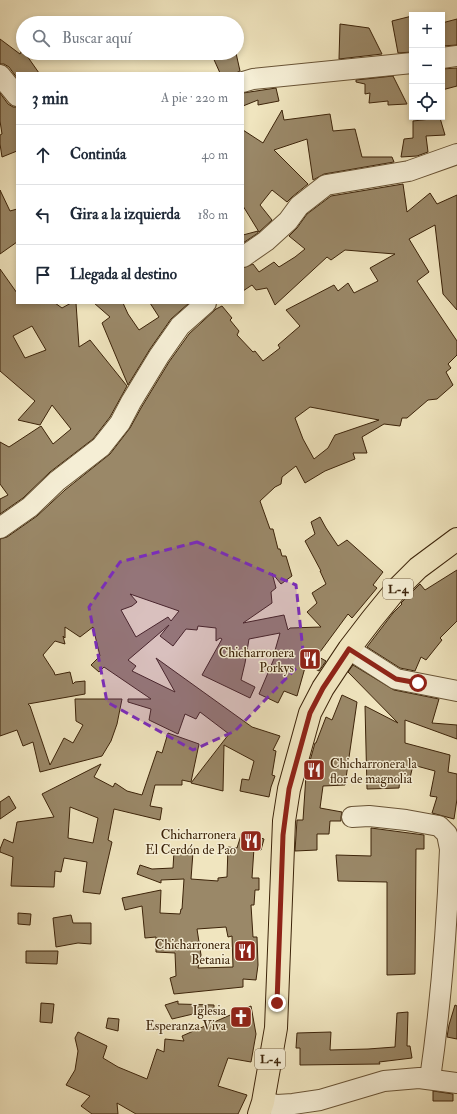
<!DOCTYPE html>
<html lang="es">
<meta charset="utf-8">
<style>
:root{--surface:#fff;--page:#f6f6f7;--text:#1f2937;--muted:#747a83;--line:#e0e1e3}
body{margin:0;font-family:"IM FELL Double Pica",serif;background:var(--page);color:var(--text)}
.controls{position:absolute;right:12px;top:12px;display:grid;overflow:hidden;border-radius:0px;box-shadow:0 2px 6px #0003}
.controls button{width:36px;height:36px;display:grid;place-items:center;padding:0;border:0;border-bottom:1px solid var(--line);background:var(--surface);color:var(--text);font:20px sans-serif}
.stop{position:absolute;width:12px;height:12px;margin:-9px;border:3px solid #8f2418;border-radius:50%;background:#fff}
.stop.end{background:#8f2418;border-color:#fff;box-shadow:0 1px 4px #0008}
.list{margin:0;padding:0;list-style:none}
h2{display:flex;justify-content:space-between;align-items:center;height:52px;margin:0;padding:0 16px;font-size:17px}
h2 small{font-size:13px;font-weight:400;color:var(--muted)}
.list li{display:grid;grid-template-columns:26px 1fr auto;gap:12px;align-items:center;box-sizing:border-box;height:60px;padding:0 16px;border-top:1px solid var(--line)}
.list b{display:block;font-size:15px;white-space:nowrap}
.list em{font-size:13px;font-style:normal;color:var(--muted)}
.icon{flex:none;width:22px;height:22px;fill:none;stroke:currentColor;stroke-width:2;stroke-linecap:round;stroke-linejoin:round}
.map{position:relative;flex:none;width:457px;height:1114px;overflow:hidden}
.search{position:absolute;background:var(--surface);box-shadow:0 2px 6px #0003;left:16px;top:16px;width:228px;height:44px;display:flex;align-items:center;gap:10px;box-sizing:border-box;padding:0 14px;border-radius:22px;color:var(--muted);font-size:15px}
.panel{position:absolute;background:var(--surface);box-shadow:0 2px 6px #0003;left:16px;top:72px;width:228px;height:232px;border-radius:0px}
.map>svg:first-child{display:block}
</style>
<div class="map">
<svg width="457" height="1114" viewBox="0 0 457 1114">
<rect width="100%" height="100%" fill="#f0e5bf"/>
<filter id="stains"><feTurbulence type="fractalNoise" baseFrequency=".005" numOctaves="4"/><feColorMatrix values="0 0 0 0 .2 0 0 0 0 .09 0 0 0 0 .02 0 0 0 .5 -.17"/></filter>
<radialGradient id="worn" r=".72"><stop offset=".6" stop-color="#630" stop-opacity="0"/><stop offset="1" stop-color="#630" stop-opacity=".3"/></radialGradient>
<path fill="#9a8868" stroke="#3c2309" fill-rule="evenodd" d="M 412,16 L 412,52 L 398,53 L 392,21 Z
M 457,19 L 457,45 L 442,46 L 442,23 Z
M 340,24 L 369,28 L 382,54 L 339,59 Z
M 0,39 L 20,54 L 22,50 L 23,53 L 25,53 L 39,73 L 17,73 L 17,78 L 9,67 L 4,64 L 0,64 Z
M 211,53 L 236,53 L 240,71 L 236,73 L 220,73 Z
M 457,68 L 457,86 L 442,90 L 442,69 Z
M 393,76 L 407,104 L 388,105 L 388,101 L 369,103 L 370,93 L 365,94 L 365,84 L 356,82 L 356,80 Z
M 276,88 L 279,101 L 258,105 L 258,100 L 243,106 L 243,93 Z
M 0,93 L 8,104 L 13,107 L 17,107 L 17,151 L 2,157 L 0,144 L 0,135 L 2,134 L 0,121 Z
M 282,110 L 284,120 L 330,114 L 333,131 L 355,129 L 362,157 L 392,157 L 394,162 L 324,174 L 313,180 L 307,139 L 274,150 L 308,184 L 292,197 L 287,202 L 272,190 L 260,205 L 272,220 L 259,232 L 243,206 L 243,130 L 263,143 Z
M 440,118 L 445,135 L 426,136 L 428,152 L 417,156 L 401,157 L 404,139 L 413,138 L 413,121 Z
M 403,184 L 407,212 L 430,193 L 437,204 L 457,195 L 457,310 L 443,294 L 435,225 L 409,239 L 429,272 L 417,281 L 457,341 L 457,355 L 448,364 L 451,368 L 446,372 L 453,385 L 437,399 L 428,400 L 407,418 L 402,418 L 400,426 L 384,424 L 362,437 L 367,453 L 353,453 L 355,459 L 325,471 L 305,483 L 296,466 L 282,477 L 281,484 L 275,487 L 260,501 L 270,529 L 273,529 L 278,549 L 280,549 L 282,556 L 286,556 L 292,576 L 281,584 L 272,573 L 276,588 L 271,592 L 272,603 L 243,623 L 284,615 L 288,630 L 290,628 L 321,627 L 307,612 L 317,603 L 312,593 L 326,584 L 320,571 L 321,571 L 305,541 L 315,534 L 311,522 L 320,517 L 326,528 L 338,546 L 347,540 L 383,572 L 373,585 L 377,588 L 352,618 L 348,614 L 317,656 L 326,661 L 319,671 L 306,664 L 297,696 L 284,691 L 278,703 L 259,694 L 276,654 L 274,654 L 280,633 L 249,639 L 245,663 L 241,680 L 255,687 L 250,698 L 202,675 L 222,639 L 220,638 L 216,641 L 216,628 L 198,626 L 197,630 L 186,629 L 173,646 L 160,636 L 169,625 L 128,660 L 136,666 L 132,671 L 175,692 L 156,658 L 252,727 L 280,736 L 273,750 L 276,751 L 272,775 L 275,776 L 271,787 L 269,797 L 240,791 L 242,779 L 249,780 L 254,761 L 224,745 L 223,791 L 191,783 L 229,734 L 200,712 L 196,719 L 185,714 L 178,734 L 149,720 L 151,709 L 128,702 L 128,699 L 151,699 L 104,667 L 99,672 L 91,665 L 100,656 L 93,627 L 80,637 L 65,627 L 65,638 L 63,636 L 65,644 L 55,641 L 43,655 L 54,672 L 55,675 L 70,672 L 73,684 L 75,682 L 85,681 L 85,694 L 28,704 L 30,706 L 50,765 L 64,738 L 73,743 L 83,725 L 76,721 L 75,699 L 122,699 L 117,724 L 111,741 L 102,756 L 40,772 L 33,742 L 23,746 L 17,730 L 0,736 L 0,539 L 7,537 L 37,516 L 65,490 L 110,454 L 130,428 L 141,408 L 169,362 L 189,334 L 216,309 L 222,306 L 232,318 L 230,320 L 239,331 L 237,335 L 253,352 L 255,351 L 263,361 L 280,348 L 278,345 L 300,326 L 286,310 L 334,285 L 338,291 L 348,283 L 354,293 L 378,281 L 370,268 L 395,254 L 345,250 L 331,260 L 327,257 L 275,305 L 267,288 L 256,290 L 252,285 L 243,291 L 243,268 L 253,264 L 259,272 L 274,262 L 279,267 L 295,257 L 305,249 L 289,236 L 297,228 L 307,214 L 331,196 ZM 310,407 L 379,420 L 335,435 L 328,448 L 314,459 L 303,439 L 295,418 ZM 130,594 L 179,611 L 171,621 L 168,617 L 136,637 L 121,610 L 132,606 L 137,602 Z
M 0,190 L 10,211 L 17,209 L 17,242 L 0,254 Z
M 258,231 L 258,233 L 243,243 L 243,235 Z
M 0,269 L 17,293 L 17,303 L 55,303 L 62,308 L 71,303 L 76,303 L 79,347 L 90,340 L 127,386 L 110,417 L 93,439 L 50,472 L 23,498 L 0,514 L 0,499 L 8,495 L 0,484 L 0,442 L 9,447 L 41,426 L 53,444 L 71,429 L 52,405 L 40,425 L 18,420 L 35,401 L 0,371 ZM 32,326 L 46,350 L 25,358 L 13,336 Z
M 94,303 L 123,303 L 128,314 L 139,330 L 159,317 L 150,303 L 189,303 L 171,319 L 150,349 L 128,385 L 102,323 L 110,317 Z
M 457,570 L 457,621 L 440,638 L 442,640 L 426,660 L 421,657 L 415,671 L 400,668 L 367,647 L 393,613 L 402,604 L 401,603 L 420,584 L 425,590 Z
M 353,665 L 394,690 L 439,699 L 432,723 L 457,725 L 457,739 L 405,720 L 405,743 L 450,755 L 448,772 L 457,774 L 457,799 L 454,819 L 432,813 L 437,797 L 430,796 L 435,771 L 413,765 L 410,778 L 400,778 L 399,788 L 367,789 L 365,706 L 398,723 L 348,672 Z
M 342,695 L 357,702 L 345,785 L 323,786 L 320,808 L 342,812 L 341,817 L 341,821 L 330,821 L 329,834 L 317,834 L 317,850 L 295,851 L 297,820 L 303,820 L 306,775 L 315,743 L 316,743 L 326,717 L 332,720 Z
M 168,733 L 199,744 L 191,782 L 182,780 L 182,785 L 155,785 L 150,806 L 162,808 L 160,820 L 114,809 L 108,840 L 112,842 L 100,894 L 83,892 L 87,862 L 64,858 L 61,872 L 55,871 L 54,887 L 11,886 L 13,857 L 0,852 L 0,849 L 4,839 L 13,843 L 17,822 L 54,817 L 42,794 L 101,764 L 94,777 L 113,787 L 115,783 L 127,791 L 142,795 L 157,751 L 162,753 ZM 70,807 L 98,818 L 93,843 L 68,838 Z
M 9,796 L 16,808 L 0,819 L 0,802 Z
M 371,828 L 424,835 L 424,849 L 416,849 L 415,974 L 387,975 L 387,882 L 338,881 L 336,855 L 371,856 Z
M 242,832 L 264,839 L 261,850 L 254,848 L 252,878 L 259,878 L 259,890 L 255,890 L 254,905 L 251,905 L 253,937 L 257,937 L 258,965 L 256,980 L 243,979 L 243,987 L 174,994 L 170,978 L 176,976 L 175,953 L 156,952 L 156,937 L 145,938 L 142,906 L 125,910 L 122,898 L 161,890 L 160,913 L 180,914 L 181,909 L 182,909 L 184,879 L 161,880 L 161,883 L 137,874 L 140,865 L 152,869 L 173,868 L 174,851 L 193,852 L 191,879 L 218,881 L 218,878 L 227,877 L 228,847 L 237,848 ZM 226,927 L 228,937 L 232,936 L 233,967 L 198,968 L 201,955 L 197,929 Z
M 18,913 L 31,914 L 30,925 L 18,924 Z
M 71,915 L 73,923 L 91,923 L 91,944 L 78,943 L 56,947 L 53,918 Z
M 26,951 L 58,951 L 57,964 L 26,963 Z
M 178,1001 L 178,1004 L 214,1005 L 214,1009 L 172,1019 L 165,1005 Z
M 41,1003 L 54,1004 L 52,1023 L 40,1022 Z
M 455,1005 L 457,1006 L 457,1039 L 447,1037 L 449,1025 Z
M 251,1006 L 256,1034 L 251,1062 L 228,1058 L 218,1086 L 247,1095 L 238,1114 L 136,1114 L 117,1103 L 118,1114 L 92,1114 L 81,1106 L 90,1096 L 66,1085 L 75,1070 L 78,1051 L 75,1038 L 78,1032 L 107,1046 L 103,1058 L 118,1067 L 147,1079 L 157,1049 L 164,1052 L 165,1039 L 184,1041 L 182,1036 Z
M 408,1012 L 407,1046 L 410,1046 L 412,1058 L 379,1062 L 380,1064 L 300,1065 L 300,1048 L 296,1048 L 297,1033 L 331,1032 L 330,1050 L 368,1049 L 395,1047 L 397,1013 Z
M 108,1018 L 119,1019 L 118,1031 L 106,1028 Z
M 433,1091 L 453,1094 L 453,1101 L 433,1101 Z"/>
<g fill="none" stroke-linecap="round" stroke-linejoin="round">
<g stroke="#695436" stroke-width="22">
<path id="minor" d="M 442,58 L 457,56
M 0,75 L 17,96
M 243,82 L 253,79 L 412,63
M 243,257 L 266,241 L 288,221 L 299,206 L 326,185 L 409,171 L 457,154
M 0,528 L 30,507 L 57,481 L 101,447 L 120,423 L 131,402 L 159,356 L 180,326 L 206,303
M 349,649 L 396,679 L 457,691
M 352,817 L 369,816 L 406,820 L 439,826 L 447,834 L 450,849 C 447,926 441,1003 430,1079
M 263,1102 L 277,1105 L 293,1104 L 320,1100 L 384,1081 L 419,1078 L 457,1083"/>
</g>
<g stroke="#3c2309" stroke-width="24">
<path id="major" d="M 259,1114 L 263,1102 L 276,1028 L 284,821 L 289,789 L 310,713 L 323,688 L 349,649 L 372,619 L 394,592 L 418,568 L 457,539"/>
</g>
<use href="#minor" stroke="#f5eed5" stroke-width="20"/>
<use href="#major" stroke="#f0e5bf" stroke-width="22"/>
</g>
<g fill="none" stroke-linecap="round" stroke-linejoin="round">
<path stroke="#8f2418" stroke-width="5" d="M 277,1003 L 283,835 L 289,789 L 310,713 L 323,688 L 349,649 L 396,679 L 418,683"/>
</g>
<path fill="#7b2cbf" fill-opacity="0.2" stroke="#7b2cbf" stroke-width="3" stroke-dasharray="8 5" stroke-linejoin="round" d="M 197,542 L 296,585 L 304,660 L 235,731 L 193,750 L 107,702 L 89,607 L 120,562 Z"/>
<defs>
<g id="restaurant-square" transform="scale(1.15)"><rect x="-9" y="-9" width="18" height="18" rx="4" fill="#8f2418" stroke="#f5eed5"/><path d="M-5-6h1v4h1v-4h1v4h1v-4h1v5L-1.5 .5V6h-2V.5L-5-1ZM5-6V6H3V1.5H1.5Q1.5-4 5-6Z" fill="#fff"/></g>
<g id="church-square" transform="scale(1.15)"><rect x="-9" y="-9" width="18" height="18" rx="4" fill="#8f2418" stroke="#f5eed5"/><path d="M-1.2-6h2.4v3.5h3.3v2.4h-3.3V6h-2.4V-.1h-3.3v-2.4h3.3Z" fill="#fff"/></g>
</defs>
<g fill-rule="evenodd">
<use href="#restaurant-square" x="310" y="659"/>
<use href="#restaurant-square" x="314" y="770"/>
<use href="#restaurant-square" x="251" y="841"/>
<use href="#restaurant-square" x="245" y="951"/>
<use href="#church-square" x="241" y="1017"/>
</g>
<g text-anchor="middle" stroke-width="3" stroke-linejoin="round" paint-order="stroke">
<g fill="#f5eed5" stroke="#746046" stroke-width="1">
<rect x="383" y="579" width="30" height="20" rx="3"/>
<rect x="255" y="1049" width="30" height="20" rx="3"/>
</g>
<g font-size="12" font-weight="bold" fill="#3c2309">
<text x="398" y="593">L-4</text>
<text x="270" y="1063">L-4</text>
</g>
<g font-size="13" fill="#3c2309" stroke="#f5eed5" text-anchor="end">
<text x="294" y="657">Chicharronera<tspan x="294" dy="15">Porkys</tspan></text>
<text x="330" y="768" text-anchor="start">Chicharronera la<tspan x="330" dy="15">flor de magnolia</tspan></text>
<text x="236" y="839">Chicharronera<tspan x="236" dy="15">El Cerdón de Pao</tspan></text>
<text x="230" y="949">Chicharronera<tspan x="230" dy="15">Betania</tspan></text>
<text x="226" y="1015">Iglesia<tspan x="226" dy="15">Esperanza Viva</tspan></text>
</g>
</g>
<rect width="100%" height="100%" filter="url(#stains)"/>
<rect width="100%" height="100%" fill="url(#worn)"/>
</svg>
<div class="controls">
<button>+</button>
<button>−</button>
<button><svg class="icon" aria-label="locate" viewBox="0 0 24 24"><circle cx="12" cy="12" r="6"/><path d="M12 2v4M12 18v4M2 12h4M18 12h4"/></svg></button>
</div>
<div class="stop" style="left:418px;top:683px"></div>
<div class="stop end" style="left:277px;top:1003px"></div>
<div class="search"><svg class="icon" aria-label="search" viewBox="0 0 24 24"><circle cx="10" cy="10" r="6"/><path d="M15 15l6 6"/></svg>Buscar aquí</div>
<section class="panel">
<h2>3 min<small>A pie · 220 m</small></h2>
<ul class="list">
<li><svg class="icon" aria-label="ahead" viewBox="0 0 24 24"><path d="M12 20V5M6 11l6-6 6 6"/></svg><div><b>Continúa</b></div><em>40 m</em></li>
<li><svg class="icon" aria-label="left" viewBox="0 0 24 24"><path d="M17 20v-9H6M10 6l-5 5 5 5"/></svg><div><b>Gira a la izquierda</b></div><em>180 m</em></li>
<li><svg class="icon" aria-label="arrive" viewBox="0 0 24 24"><path d="M6 21V4h12l-3 4 3 4H6"/></svg><div><b>Llegada al destino</b></div></li>
</ul>
</section>
</div>
